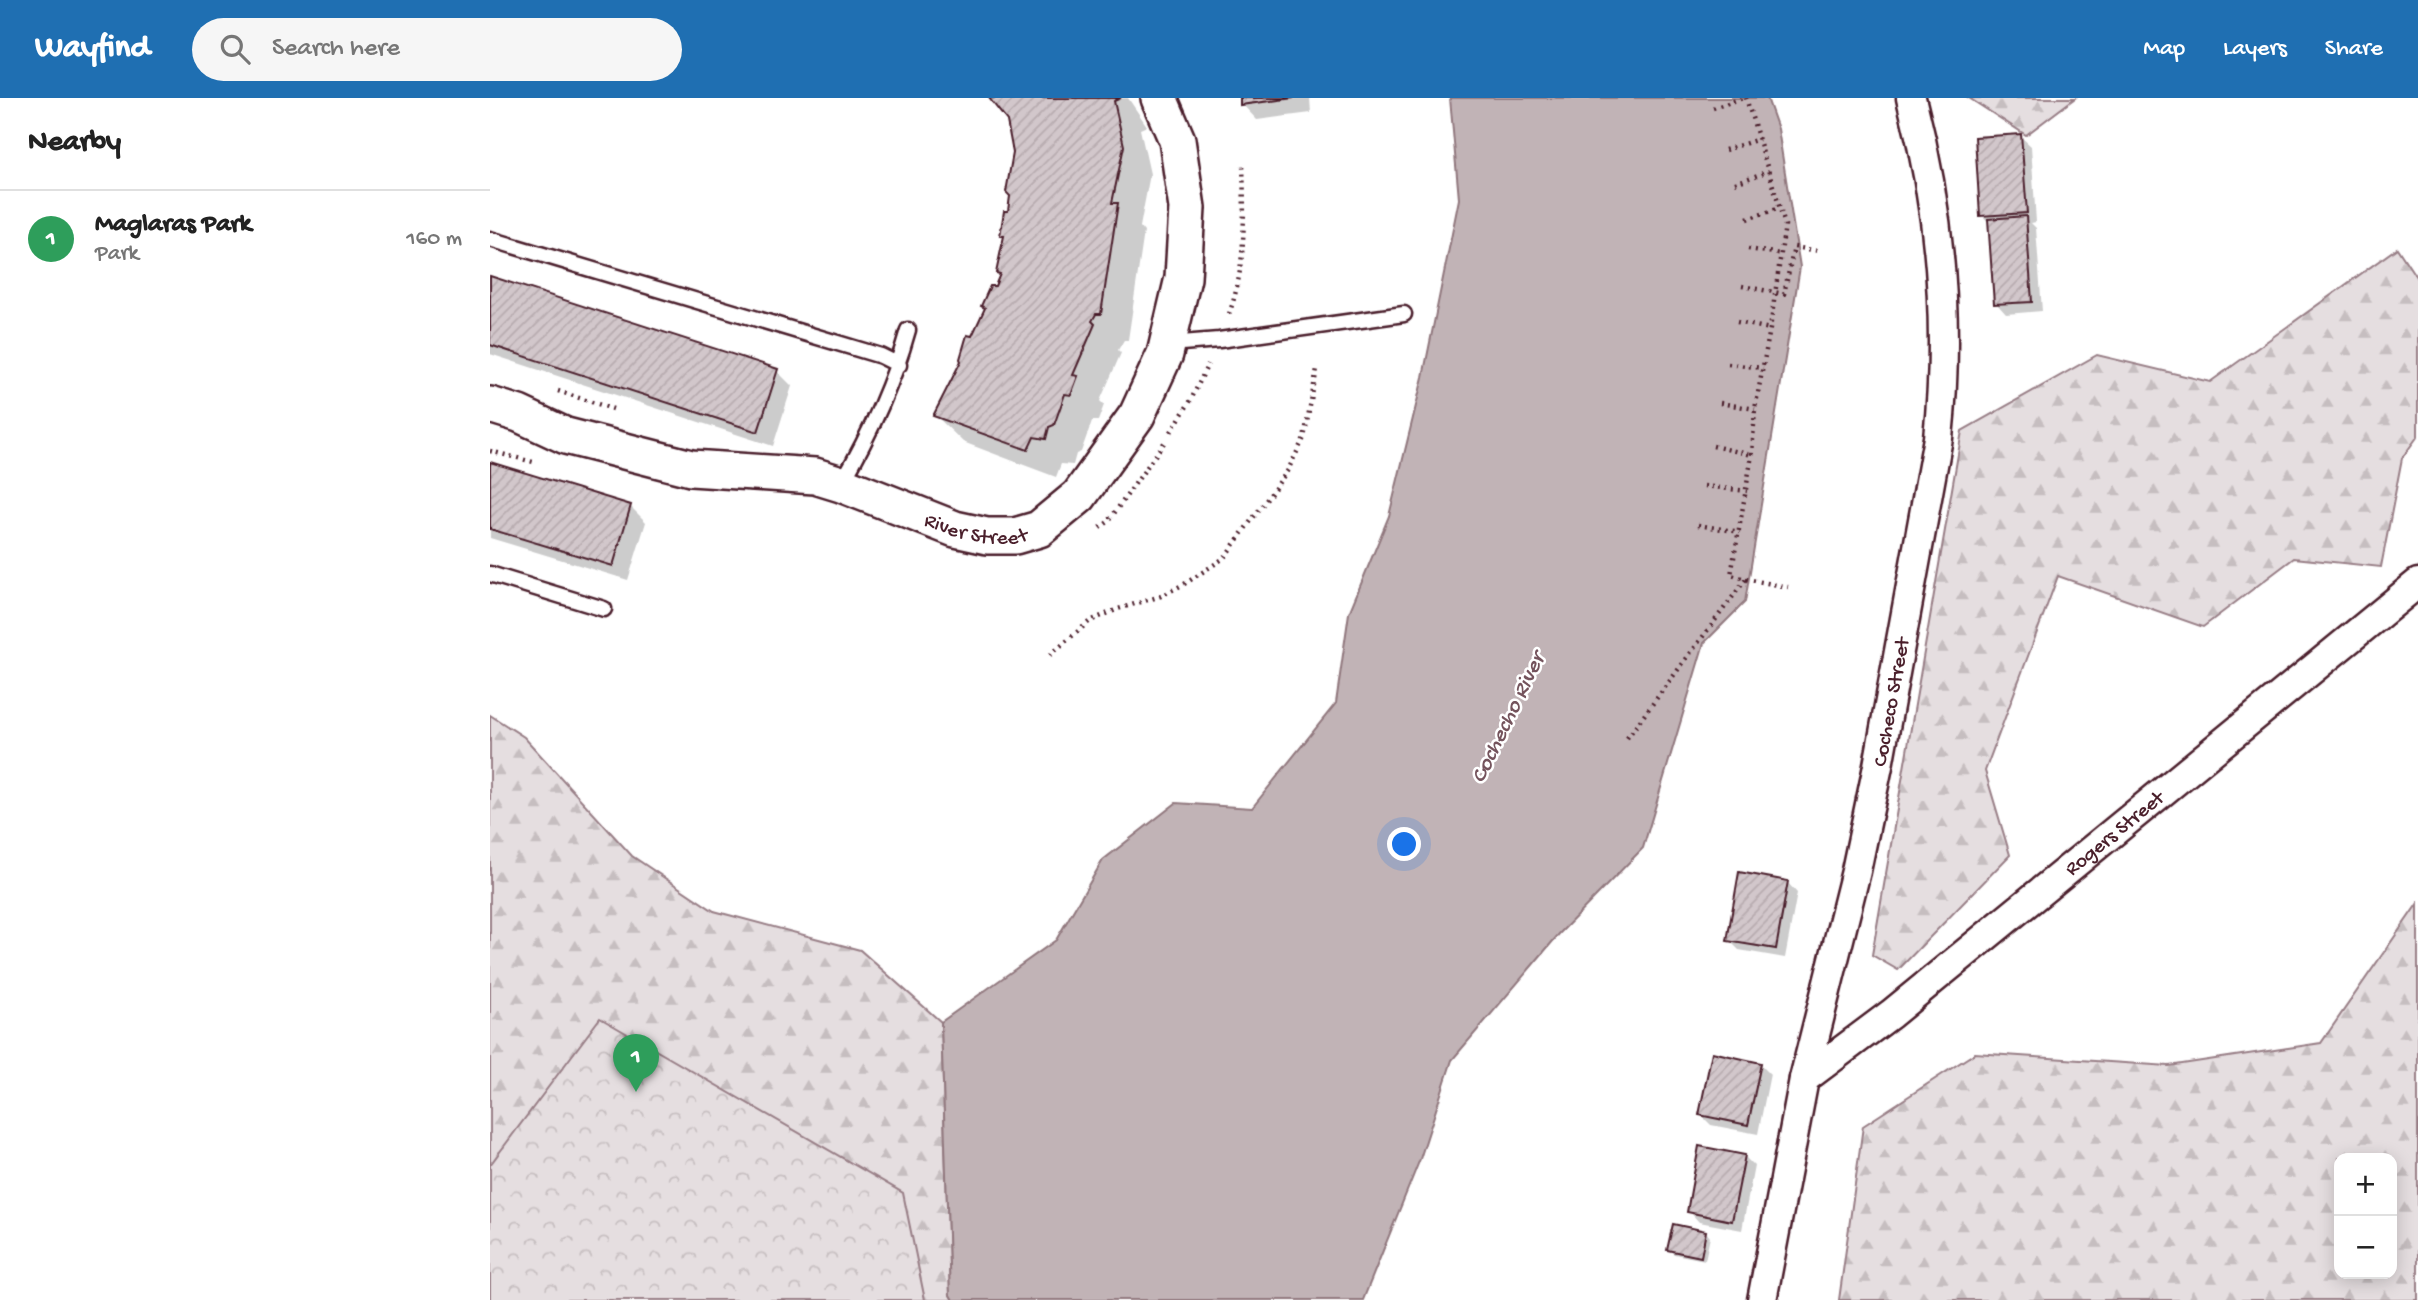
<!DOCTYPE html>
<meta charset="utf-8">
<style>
:root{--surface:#fff;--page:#f6f6f6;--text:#222;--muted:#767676;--line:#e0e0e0;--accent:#1f6fb2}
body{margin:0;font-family:"Gochi Hand",sans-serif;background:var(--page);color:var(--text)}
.controls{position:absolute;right:21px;bottom:21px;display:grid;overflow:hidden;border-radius:14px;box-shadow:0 4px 18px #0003}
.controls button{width:63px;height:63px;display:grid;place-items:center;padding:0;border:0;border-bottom:2px solid var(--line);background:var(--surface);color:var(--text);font:35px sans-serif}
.you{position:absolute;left:915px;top:747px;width:24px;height:24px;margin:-18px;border:5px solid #fff;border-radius:50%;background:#1a73e8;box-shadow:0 0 0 10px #1a73e833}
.badge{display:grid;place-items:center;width:46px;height:46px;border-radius:50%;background:var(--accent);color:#fff;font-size:23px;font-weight:700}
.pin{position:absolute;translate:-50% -58px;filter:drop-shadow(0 2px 4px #0008)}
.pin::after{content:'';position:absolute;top:37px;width:24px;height:21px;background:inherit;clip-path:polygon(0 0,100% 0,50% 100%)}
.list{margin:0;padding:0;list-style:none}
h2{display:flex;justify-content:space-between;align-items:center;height:91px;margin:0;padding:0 28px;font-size:30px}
h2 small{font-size:23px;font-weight:400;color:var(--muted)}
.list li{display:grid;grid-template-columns:46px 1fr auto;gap:21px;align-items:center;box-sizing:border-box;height:98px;padding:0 28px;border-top:2px solid var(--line)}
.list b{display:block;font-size:26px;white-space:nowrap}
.list p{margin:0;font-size:23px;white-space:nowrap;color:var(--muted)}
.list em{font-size:23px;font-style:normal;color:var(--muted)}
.icon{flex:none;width:38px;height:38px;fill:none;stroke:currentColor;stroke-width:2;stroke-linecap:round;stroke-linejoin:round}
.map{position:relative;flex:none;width:1928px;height:1202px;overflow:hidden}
header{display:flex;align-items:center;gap:42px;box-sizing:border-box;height:98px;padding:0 35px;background:var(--accent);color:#fff}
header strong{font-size:33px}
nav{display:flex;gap:38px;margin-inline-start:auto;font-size:24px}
.search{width:490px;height:63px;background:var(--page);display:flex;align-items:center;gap:18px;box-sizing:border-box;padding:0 24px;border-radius:38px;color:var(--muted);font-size:26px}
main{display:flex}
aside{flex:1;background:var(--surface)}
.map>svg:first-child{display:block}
</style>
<header>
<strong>Wayfind</strong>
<div class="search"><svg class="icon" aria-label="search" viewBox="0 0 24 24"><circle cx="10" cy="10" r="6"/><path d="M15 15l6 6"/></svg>Search here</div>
<nav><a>Map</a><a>Layers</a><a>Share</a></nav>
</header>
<main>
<aside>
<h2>Nearby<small></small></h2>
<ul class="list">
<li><span class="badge" style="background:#2e9e5b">1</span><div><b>Maglaras Park</b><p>Park</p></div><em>160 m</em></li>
</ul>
</aside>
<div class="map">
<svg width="1928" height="1202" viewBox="0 0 1928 1202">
<defs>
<pattern id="forest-firs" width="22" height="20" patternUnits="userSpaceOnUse" patternTransform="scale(1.75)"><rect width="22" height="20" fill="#e5dee0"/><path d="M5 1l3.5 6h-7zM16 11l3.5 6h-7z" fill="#c6bec0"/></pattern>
<pattern id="park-crowns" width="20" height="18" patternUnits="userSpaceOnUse" patternTransform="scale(1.75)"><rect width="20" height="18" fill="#e5dee0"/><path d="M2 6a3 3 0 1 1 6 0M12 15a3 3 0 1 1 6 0" fill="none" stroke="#c6bec0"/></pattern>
<pattern id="building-hatch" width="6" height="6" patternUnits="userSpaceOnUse" patternTransform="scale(1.75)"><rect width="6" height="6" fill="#d2c7cb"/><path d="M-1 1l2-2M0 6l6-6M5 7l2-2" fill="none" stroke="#b6aaae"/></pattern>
</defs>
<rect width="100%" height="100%" fill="#fff"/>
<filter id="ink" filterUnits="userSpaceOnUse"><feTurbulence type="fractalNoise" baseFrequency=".0143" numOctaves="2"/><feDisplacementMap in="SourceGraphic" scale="14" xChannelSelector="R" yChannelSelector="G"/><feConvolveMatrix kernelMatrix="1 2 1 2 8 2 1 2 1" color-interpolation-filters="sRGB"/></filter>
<g filter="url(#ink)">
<path fill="url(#forest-firs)" stroke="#987e86" stroke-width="2" fill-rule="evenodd" d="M 1479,0 L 1585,0 L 1536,37 Z
M 1907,150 L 1928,182 L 1928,338 L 1912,360 L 1891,469 L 1804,460 L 1713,529 L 1568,478 L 1495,673 L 1520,757 L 1408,872 L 1382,857 L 1472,333 L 1607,257 L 1720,284 Z
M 0,617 L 34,639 L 142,758 L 224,813 L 370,852 L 451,924 L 460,1197 L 463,1202 L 0,1202 Z
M 1928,805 L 1928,1202 L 1349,1202 L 1373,1028 L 1485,955 L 1679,968 L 1831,945 ZM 1849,1060 L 1902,1060 L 1902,1176 L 1849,1176 Z"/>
<path fill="url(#park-crowns)" stroke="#987e86" stroke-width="2" d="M 110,920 L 413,1095 L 435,1202 L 0,1202 L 0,1067 Z"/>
<path fill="#c1b3b6" stroke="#91787e" stroke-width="2" d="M 960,0 L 1277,0 L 1288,31 L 1310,169 L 1255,504 L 1214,545 L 1153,750 L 1069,836 L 962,962 L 930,1061 L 873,1202 L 463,1202 L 460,1197 L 451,924 L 566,842 L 613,762 L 686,705 L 762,710 L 846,605 L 859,515 L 899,418 L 933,279 L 969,101 Z"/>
<path fill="#0003" d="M 501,0 L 638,0 L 657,28 L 650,31 L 660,76 L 650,129 L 654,134 L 638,242 L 634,242 L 628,252 L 631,255 L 610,303 L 614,307 L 608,323 L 602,323 L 591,354 L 586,356 L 583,367 L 571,366 L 566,379 L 473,344 L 445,317 L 511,177 L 508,174 L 515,141 L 512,138 L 519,115 L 525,55 L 518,22 Z
M 751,0 L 820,0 L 821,15 L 767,22 L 752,6 Z
M 1530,38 L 1541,48 L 1546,124 L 1541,125 L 1546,130 L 1552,213 L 1516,216 L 1506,205 L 1500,126 L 1492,117 Z
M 0,180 L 287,273 L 302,288 L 283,348 L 0,256 Z
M 0,366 L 140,408 L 156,424 L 138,482 L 0,440 Z
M 1297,784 L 1307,795 L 1295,860 L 1249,852 L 1239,842 Z
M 1270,966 L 1280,976 L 1268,1036 L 1221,1027 L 1211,1017 Z
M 1254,1058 L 1264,1068 L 1252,1132 L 1209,1124 L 1199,1113 Z
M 1216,1134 L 1220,1139 L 1215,1162 L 1184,1156 L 1179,1152 Z"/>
<path fill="url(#building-hatch)" stroke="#4a1f2b" stroke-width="2" d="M 499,0 L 631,0 L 624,3 L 634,48 L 622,105 L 628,105 L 611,216 L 606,216 L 602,223 L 605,226 L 583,277 L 588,278 L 581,297 L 575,296 L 564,327 L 559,329 L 556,341 L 544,339 L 538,352 L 443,318 L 471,263 L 470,261 L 477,237 L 482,238 L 495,210 L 491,208 L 500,188 L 505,188 L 510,176 L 506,175 L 514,138 L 510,138 L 514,113 L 518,113 L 520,98 L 516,94 L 523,55 L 517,23 Z
M 750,0 L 804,0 L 750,7 Z
M 1531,36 L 1537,115 L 1490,118 L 1485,39 Z
M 1536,118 L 1542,204 L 1504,206 L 1498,121 Z
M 0,178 L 288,271 L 268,334 L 0,247 Z
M 0,364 L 141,407 L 123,468 L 0,431 Z
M 1249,774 L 1298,783 L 1286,851 L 1237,843 Z
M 1222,954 L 1271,965 L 1258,1027 L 1209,1017 Z
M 1209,1048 L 1255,1057 L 1242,1123 L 1197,1114 Z
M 1183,1126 L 1216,1133 L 1211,1159 L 1177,1152 Z"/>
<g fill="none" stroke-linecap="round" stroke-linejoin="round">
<g stroke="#4a1f2b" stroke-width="19">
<path id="service" d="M 0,141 L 391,258 L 409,267
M 679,246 L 729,242 L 914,216
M 351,386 C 379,338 403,286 418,232
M 0,476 L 114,511"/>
</g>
<g stroke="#4a1f2b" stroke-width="33">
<g id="minor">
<path id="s1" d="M 1314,981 L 1401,916 L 1928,485"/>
<path id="s2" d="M 1272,1202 L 1314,981 L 1366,773 L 1388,668 L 1448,340 C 1460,225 1450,111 1421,0"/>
</g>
</g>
<g stroke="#4a1f2b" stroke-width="40">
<g id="tertiary">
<path id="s3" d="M 0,307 L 29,316 L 76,338 L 201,370 L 325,378 L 351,386 L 465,431 L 497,438 L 525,438 L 549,431 L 589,398 L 647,317 L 675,256 L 693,180 L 697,110 L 687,42 L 669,0"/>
</g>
</g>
<path stroke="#4a1f2b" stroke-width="4.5" stroke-dasharray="2 5" stroke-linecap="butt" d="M 1223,10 L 1253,0
M 1235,52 L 1269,41
M 1245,85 L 1279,73
M 1257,121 L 1290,110
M 1258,151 L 1290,156
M 1252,188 L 1294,196 L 1304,149 L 1329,153
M 739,216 C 757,167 754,115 753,64
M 1247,224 L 1280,231
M 1238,266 L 1273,270
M 68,293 L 123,311
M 1230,305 L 1265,311
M 681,334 L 701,302 L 718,266
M 1223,348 L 1262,357
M 0,353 L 43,364
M 1214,388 L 1257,393
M 1208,427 L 1250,434
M 610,430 L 618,424 L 676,342
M 1256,481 L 1298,489
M 560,557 L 600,523 L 628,511 L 671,498 L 696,485 L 734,460 L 798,372 L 814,340 L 827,271
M 1137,640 L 1256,481 L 1241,477 L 1262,357 L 1265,311 L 1280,231 L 1295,127 L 1256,0"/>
<use href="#service" stroke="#fff" stroke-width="14"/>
<use href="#minor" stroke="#fff" stroke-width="28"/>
<use href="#tertiary" stroke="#fff" stroke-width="35"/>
</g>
</g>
<g text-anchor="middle" stroke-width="5" stroke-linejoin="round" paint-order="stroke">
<g font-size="21" fill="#4a1f2b" stroke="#fff">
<text dy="7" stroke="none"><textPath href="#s3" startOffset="506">River Street</textPath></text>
<text dy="7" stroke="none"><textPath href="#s2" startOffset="612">Cocheco Street</textPath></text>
<text dy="7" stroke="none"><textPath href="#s1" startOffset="396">Rogers Street</textPath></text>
</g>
<g font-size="23" font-style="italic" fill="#74535c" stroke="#fff">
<text transform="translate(1016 619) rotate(-64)" y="8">Cochecho River</text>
</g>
</g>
</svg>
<div class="controls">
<button>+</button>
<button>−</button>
</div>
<div class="you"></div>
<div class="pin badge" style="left:146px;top:994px;background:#2e9e5b">1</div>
</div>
</main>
